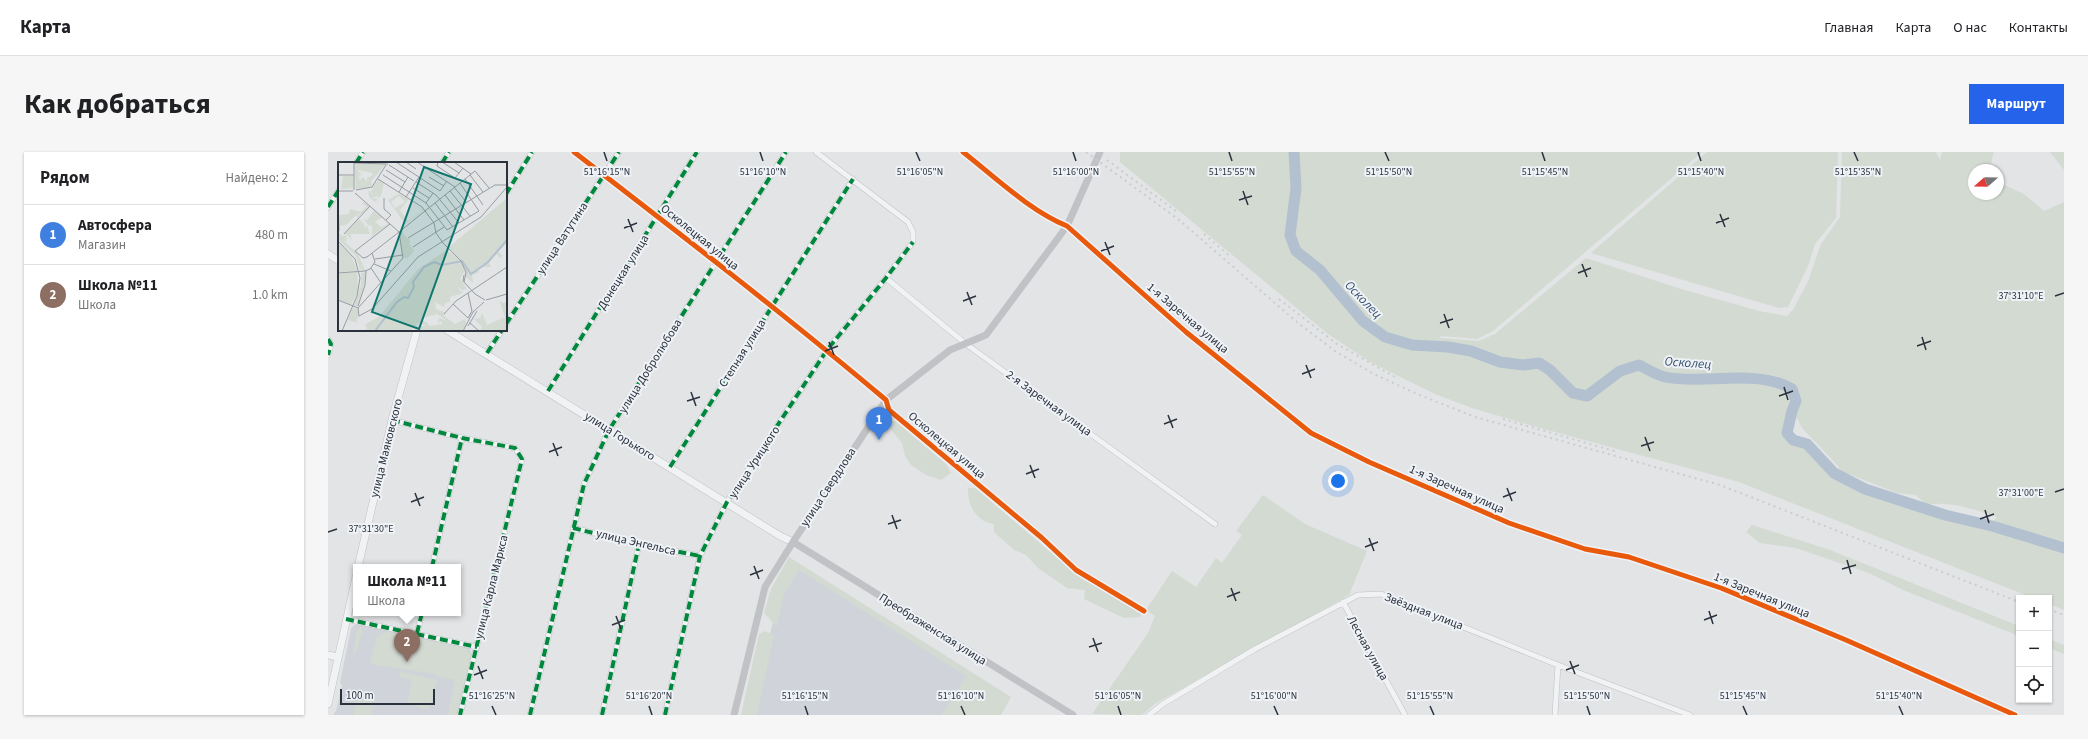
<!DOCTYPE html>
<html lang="ru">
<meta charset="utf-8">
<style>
:root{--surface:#fff;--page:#f6f6f6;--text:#202124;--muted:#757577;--line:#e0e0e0;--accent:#2563eb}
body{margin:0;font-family:"Source Sans 3",sans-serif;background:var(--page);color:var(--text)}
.controls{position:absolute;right:12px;bottom:12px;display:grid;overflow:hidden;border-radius:0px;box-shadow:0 1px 3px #0004}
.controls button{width:36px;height:36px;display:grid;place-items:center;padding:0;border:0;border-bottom:1px solid var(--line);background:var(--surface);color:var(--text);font:20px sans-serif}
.compass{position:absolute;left:1640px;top:12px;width:36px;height:36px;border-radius:50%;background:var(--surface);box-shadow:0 1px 3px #0004;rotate:250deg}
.scale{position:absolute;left:12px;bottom:10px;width:95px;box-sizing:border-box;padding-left:4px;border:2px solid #2a323e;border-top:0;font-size:11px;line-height:14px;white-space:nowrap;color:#2a323e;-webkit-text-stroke:3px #eff2f6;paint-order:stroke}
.you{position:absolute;left:1010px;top:329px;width:14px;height:14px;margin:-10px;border:3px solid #fff;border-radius:50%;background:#1a73e8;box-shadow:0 0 0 6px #1a73e833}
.badge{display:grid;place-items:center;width:26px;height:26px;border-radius:50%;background:var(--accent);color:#fff;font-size:13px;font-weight:700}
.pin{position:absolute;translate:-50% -33px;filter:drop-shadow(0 1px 2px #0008)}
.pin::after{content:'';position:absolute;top:21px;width:14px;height:12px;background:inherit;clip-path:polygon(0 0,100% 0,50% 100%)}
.popup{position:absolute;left:25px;top:412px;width:108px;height:52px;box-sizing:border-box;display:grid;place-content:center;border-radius:0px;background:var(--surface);filter:drop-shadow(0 1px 3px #0005);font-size:13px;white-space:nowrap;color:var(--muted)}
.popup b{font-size:15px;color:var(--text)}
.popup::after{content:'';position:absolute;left:50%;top:100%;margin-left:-8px;border:8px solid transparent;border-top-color:var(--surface)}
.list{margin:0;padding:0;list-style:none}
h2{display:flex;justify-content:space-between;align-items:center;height:52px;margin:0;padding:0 16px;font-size:17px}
h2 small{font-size:13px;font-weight:400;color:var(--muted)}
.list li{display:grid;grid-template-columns:26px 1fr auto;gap:12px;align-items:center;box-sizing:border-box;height:60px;padding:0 16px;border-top:1px solid var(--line)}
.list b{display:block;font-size:15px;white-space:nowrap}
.list p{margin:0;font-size:13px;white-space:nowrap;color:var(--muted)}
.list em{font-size:13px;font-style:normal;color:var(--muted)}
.icon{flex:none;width:22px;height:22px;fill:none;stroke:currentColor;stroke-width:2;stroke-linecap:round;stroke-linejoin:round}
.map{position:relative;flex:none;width:1736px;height:563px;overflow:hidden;border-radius:0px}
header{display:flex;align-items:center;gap:24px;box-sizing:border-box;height:56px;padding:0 20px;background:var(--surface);border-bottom:1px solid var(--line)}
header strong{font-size:19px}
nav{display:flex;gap:22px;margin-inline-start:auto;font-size:14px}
.intro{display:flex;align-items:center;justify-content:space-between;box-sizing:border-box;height:96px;padding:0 24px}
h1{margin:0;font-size:28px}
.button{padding:10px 18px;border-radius:0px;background:var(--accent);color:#fff;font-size:14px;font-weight:700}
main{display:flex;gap:24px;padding:0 24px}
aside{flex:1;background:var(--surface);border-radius:0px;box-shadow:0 1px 3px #0004}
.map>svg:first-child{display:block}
</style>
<header>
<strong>Карта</strong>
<nav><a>Главная</a><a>Карта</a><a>О нас</a><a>Контакты</a></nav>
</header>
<div class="intro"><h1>Как добраться</h1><a class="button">Маршрут</a></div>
<main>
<aside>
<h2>Рядом<small>Найдено: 2</small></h2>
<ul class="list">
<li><span class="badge" style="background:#3f7fe0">1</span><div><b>Автосфера</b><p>Магазин</p></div><em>480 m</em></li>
<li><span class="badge" style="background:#8d6e63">2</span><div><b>Школа №11</b><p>Школа</p></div><em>1.0 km</em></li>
</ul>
</aside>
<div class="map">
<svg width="1736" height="563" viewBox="0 0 1736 563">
<rect width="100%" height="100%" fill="#e2e4e6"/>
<path fill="#d0d3d9" d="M 469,411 L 643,520 L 615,563 L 425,563 L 451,441 Z
M 31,472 L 141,495 L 144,503 L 130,563 L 5,563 L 8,559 L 14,534 L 12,530 L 23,477 L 26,473 Z"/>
<path fill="#d3dad2" d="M 792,0 L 1374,0 L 1165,179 L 1149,187 L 1114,184 L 1110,186 L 1151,189 L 1167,182 L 1258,106 L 1350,136 L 1431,159 L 1459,164 L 1465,158 L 1480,129 L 1493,92 L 1512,65 L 1514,0 L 1608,0 L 1612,8 L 1614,0 L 1666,0 L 1661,18 L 1646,18 L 1646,42 L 1670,42 L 1670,30 L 1696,42 L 1716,59 L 1736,50 L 1736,394 L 1664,372 L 1669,365 C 1648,358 1621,348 1598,353 L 1588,343 L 1569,341 L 1521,322 L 1514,322 L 1510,314 L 1474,276 L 1465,259 L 1470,248 L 1465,235 L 1456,230 L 1433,226 L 1336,222 L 1310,211 L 1293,217 L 1259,242 L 1246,240 L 1223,215 L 1211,207 L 1193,209 L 1172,207 L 1143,196 L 1108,189 L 1109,198 L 1142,202 L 1171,212 L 1196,216 L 1211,214 L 1221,220 L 1236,238 L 1246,245 L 1259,246 C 1273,234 1294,216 1315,217 C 1323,217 1331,226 1340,227 C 1369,229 1442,225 1464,238 L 1467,248 L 1463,259 L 1458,281 L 1464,289 L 1478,293 L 1505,322 L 1537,339 L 1578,351 L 1618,366 L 1664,376 L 1736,398 L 1736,458 L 1721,452 L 1721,446 L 1705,446 L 1411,330 L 1205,274 L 1144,256 L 1107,242 L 1044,211 L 1000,182 L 792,10 Z
M 1379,0 L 1510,0 L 1508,66 L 1487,92 L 1480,114 L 1460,155 L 1451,156 L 1263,101 Z
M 1722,0 L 1736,0 L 1736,18 Z
M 562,269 L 567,269 L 618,312 L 623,321 L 613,328 L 598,323 L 583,313 L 577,304 L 574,291 L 560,274 Z
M 640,336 L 647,336 L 754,427 L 815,460 L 812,465 L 796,466 L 756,447 L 757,438 L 739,436 L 710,416 L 698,403 L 686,398 L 666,380 L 666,372 C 648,370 639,352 640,336 Z
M 935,343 L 977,372 L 1039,399 L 1021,443 L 828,551 L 814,563 L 764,562 L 820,481 L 827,464 L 818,458 L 844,419 L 868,435 L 888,406 L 894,411 L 914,383 L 908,379 Z
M 1424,373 L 1502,398 L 1691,474 L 1691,484 L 1575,438 L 1541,421 L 1468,396 L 1432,391 L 1418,380 Z
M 461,405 L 683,545 L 673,563 L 613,563 L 638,524 L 471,418 L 456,442 L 449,475 L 436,461 L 443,437 Z
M 32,475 L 35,478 L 28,500 L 25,504 L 29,479 Z
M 437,479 L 446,483 L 429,563 L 413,563 L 431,482 Z
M 60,480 L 139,496 L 143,504 L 128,563 L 120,563 L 127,528 L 109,524 L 108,522 L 42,512 L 49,484 L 52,484 L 55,481 Z
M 1721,487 L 1736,493 L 1736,502 L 1721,496 Z
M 73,520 L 109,528 L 101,558 L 79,552 L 84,528 L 70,524 Z
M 36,540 L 41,542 L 46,547 L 43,563 L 25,563 L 29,545 Z"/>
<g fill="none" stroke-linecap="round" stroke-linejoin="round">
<path stroke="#b2c0cf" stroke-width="11" d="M 966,0 L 968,36 L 962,83 L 968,99 L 992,118 L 1035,169 L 1057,185 L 1084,193 L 1120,195 L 1143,199 L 1172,210 L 1195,213 L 1211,211 L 1222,218 L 1245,241 L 1259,244 L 1292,219 L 1311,213 C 1319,217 1328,223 1337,225 C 1376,233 1428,216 1464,237 L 1468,249 L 1464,259 L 1459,281 L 1465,288 L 1479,292 L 1506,321 L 1537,337 L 1617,363 L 1664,374 L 1736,396"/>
<g stroke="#c0c2c4" stroke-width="6">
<path id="minor" d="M 246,0 C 351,81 456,162 558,248 L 561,258 L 714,386 L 748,418 L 816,459
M 635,0 C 667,25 702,59 739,74 L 858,180 L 983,281 L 1041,310 L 1181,371 L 1257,397 L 1301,405 L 1393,436 L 1518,488 L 1687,563
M 28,11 L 35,0
M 114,11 L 121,0
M 178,42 L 204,0
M 0,55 L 11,38
M 558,126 L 638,192 L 887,372
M 178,172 L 291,0
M 0,187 L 3,192 L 0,203
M 159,201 L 174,178
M 220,239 L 369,0
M 64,268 L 134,286 L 187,296 L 194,307 L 132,563
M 342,315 L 525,27
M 245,376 L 311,392 L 372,404
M 104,415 L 134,286
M 1015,450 L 1077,563
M 18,467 L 149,495
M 89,481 L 94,461
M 202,563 L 256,332 L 281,278 L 458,0
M 274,563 L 311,392
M 337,563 L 372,404 L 399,350 L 499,198 L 558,126 L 585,90 L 585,80 L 580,70 L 488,0
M 821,563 L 835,552 L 927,497 L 1030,443 L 1053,442 L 1230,513 L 1362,563
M 1227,563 L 1230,513"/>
</g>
<g stroke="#c0c2c4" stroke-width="8">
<path id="tertiary" d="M 0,102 L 11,109
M 119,178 L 452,384 L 465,390
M 30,415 L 64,268 L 89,178
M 0,503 L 10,505
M 0,552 L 28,425"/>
</g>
<use href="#minor" stroke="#f1f2f4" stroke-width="5"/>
<use href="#tertiary" stroke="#f1f2f4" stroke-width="7"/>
<path stroke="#c0c2c5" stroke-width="7" d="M 465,390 L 745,563
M 406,563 L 437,435 L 465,390 L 558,248 L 622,198 L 658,183 L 739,74 L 772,0"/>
<path stroke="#cbccce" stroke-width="2" stroke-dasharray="2 4" stroke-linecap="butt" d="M 758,0 L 850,67 L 970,171 L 1007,199 L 1044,221 L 1087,241 L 1147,265 L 1392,333 L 1691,450
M 779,8 L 848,59
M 876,82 L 903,105
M 951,147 L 1009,192 L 1067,225
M 1175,267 L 1290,300
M 1721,457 L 1736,463"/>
<path stroke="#00873e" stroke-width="4" stroke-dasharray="8 4" stroke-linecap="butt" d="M 28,11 L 35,0
M 114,11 L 121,0
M 178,42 L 204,0
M 0,55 L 11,38
M 178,172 L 291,0
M 0,187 L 3,192 L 0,203
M 159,201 L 174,178
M 220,239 L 369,0
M 64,268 L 134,286 L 187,296 L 194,307 L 132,563
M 342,315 L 525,27
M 245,376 L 311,392 L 372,404
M 104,415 L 134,286
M 18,467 L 149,495
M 89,481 L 94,461
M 202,563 L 256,332 L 281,278 L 458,0
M 274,563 L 311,392
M 337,563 L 372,404 L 399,350 L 499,198 L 558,126 L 585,90"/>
<g stroke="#eff2f6" stroke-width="8">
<path id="cycleway" d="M 246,0 C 351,81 456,162 558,248 L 561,258 L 714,386 L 748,418 L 816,459
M 635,0 C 667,25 702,59 739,74 L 858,180 L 983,281 L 1041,310 L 1181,371 L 1257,397 L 1301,405 L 1393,436 L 1518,488 L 1687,563"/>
</g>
<use href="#cycleway" stroke="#e8590c" stroke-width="5"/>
</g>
<path fill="none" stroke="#2a323e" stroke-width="1.5" d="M 276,0 L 279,9M 432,0 L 435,9M 588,0 L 592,9M 745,0 L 748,9M 901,0 L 904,9M 1057,0 L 1061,9M 1214,0 L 1217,9M 1370,0 L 1373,9M 1526,0 L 1530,9M 915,39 L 920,53M 911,48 L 924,44M 1392,62 L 1397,75M 300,67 L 305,80M 1388,71 L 1401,66M 296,76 L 309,71M 777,90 L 782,103M 773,99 L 786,94M 1254,112 L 1259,125M 1250,121 L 1263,116M 639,140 L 644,153M 1727,144 L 1736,141M 635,149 L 648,144M 1116,162 L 1121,176M 1112,171 L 1125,167M 1594,185 L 1598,198M 501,190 L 506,203M 1589,194 L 1603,189M 497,199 L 510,194M 978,213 L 983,226M 974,222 L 987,217M 1456,235 L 1460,248M 363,240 L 368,254M 1451,244 L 1465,239M 359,249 L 372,245M 840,263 L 845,276M 836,272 L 849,267M 1317,285 L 1322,299M 225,291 L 230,304M 1313,294 L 1326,290M 221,300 L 234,295M 702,313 L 707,326M 698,322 L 711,317M 1179,336 L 1184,349M 1727,340 L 1736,337M 87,341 L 92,354M 1175,345 L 1188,340M 83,350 L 96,345M 1657,358 L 1661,371M 564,363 L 569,377M 1652,367 L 1666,362M 560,372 L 573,368M 0,380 L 9,377M 1041,386 L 1046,399M 1037,395 L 1050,390M 1519,408 L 1523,422M 426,414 L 431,427M 1514,417 L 1528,413M 422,423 L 435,418M 903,436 L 908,449M 899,445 L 912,440M 1381,459 L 1385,472M 288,464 L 293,477M 1376,468 L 1389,463M 284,473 L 297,468M 765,486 L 770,500M 761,495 L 774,491M 1242,509 L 1247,522M 150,514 L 155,527M 1238,518 L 1251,513M 146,523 L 159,518M 164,554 L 168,563M 321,554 L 324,563M 477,554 L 480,563M 633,554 L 637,563M 790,554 L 793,563M 946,554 L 950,563M 1102,554 L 1106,563M 1259,554 L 1262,563M 1415,554 L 1419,563M 1571,554 L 1575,563"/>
<g text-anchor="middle" stroke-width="4" stroke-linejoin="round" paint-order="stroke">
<g font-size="12" fill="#2a323e" stroke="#eff2f6">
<text transform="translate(372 85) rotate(39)" y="4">Осколецкая улица</text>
<text transform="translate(234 86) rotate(-57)" y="4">улица Ватутина</text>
<text transform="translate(295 120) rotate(-58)" y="4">Донецкая улица</text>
<text transform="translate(860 166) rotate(40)" y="4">1-я Заречная улица</text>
<text transform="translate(414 201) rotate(-58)" y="4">Степная улица</text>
<text transform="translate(322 214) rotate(-58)" y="4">улица Добролюбова</text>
<text transform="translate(721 251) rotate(36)" y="4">2-я Заречная улица</text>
<text transform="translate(292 284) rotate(32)" y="4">улица Горького</text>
<text transform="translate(619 293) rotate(40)" y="4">Осколецкая улица</text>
<text transform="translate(58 296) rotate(-76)" y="4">улица Маяковского</text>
<text transform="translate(426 310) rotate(-57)" y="4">улица Урицкого</text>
<text transform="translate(500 335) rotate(-57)" y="4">улица Свердлова</text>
<text transform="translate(1129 337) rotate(24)" y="4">1-я Заречная улица</text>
<text transform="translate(308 390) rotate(13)" y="4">улица Энгельса</text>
<text transform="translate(163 435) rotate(-76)" y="4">улица Карла Маркса</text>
<text transform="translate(1434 443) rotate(22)" y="4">1-я Заречная улица</text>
<text transform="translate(1096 459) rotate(21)" y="4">Звёздная улица</text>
<text transform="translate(605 477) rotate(32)" y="4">Преображенская улица</text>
<text transform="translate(1040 496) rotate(61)" y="4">Лесная улица</text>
</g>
<g font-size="13" font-style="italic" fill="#37516f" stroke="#eff2f6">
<text transform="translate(1036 147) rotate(46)" y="5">Осколец</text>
<text transform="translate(1360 210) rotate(4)" y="5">Осколец</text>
</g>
</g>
<g transform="translate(10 10)">
<rect width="169" height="169" fill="#e2e4e6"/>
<path d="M 44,1 L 48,2 L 33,19 L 34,23 L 27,26 L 27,21 L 27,26 L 18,27 L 16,2 ZM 21,8 L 34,11 L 35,13 L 29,16 L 29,20 L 25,15 L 22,18 L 20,15 L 24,14 L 20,13 L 24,12 L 20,10 ZM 5,14 L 15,14 L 15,26 L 3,27 ZM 41,18 L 46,21 L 43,34 L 40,36 L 40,32 L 39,38 L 36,38 L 35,36 L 39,37 L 39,34 L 34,36 L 36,38 L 40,39 L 37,40 L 31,35 L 30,28 L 35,33 L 33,29 L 36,27 L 33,26 L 36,24 L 39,26 L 36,23 ZM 61,32 L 71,37 L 62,48 L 70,59 L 84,49 L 80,45 L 86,48 L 67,62 L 50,38 ZM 61,34 L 67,40 L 57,46 L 53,40 ZM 169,36 L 169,80 L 160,90 L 165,94 L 162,96 L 159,92 L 155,93 L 151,101 L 153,105 L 146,105 L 145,102 L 138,107 L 142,110 L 134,113 L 135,121 L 128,115 L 124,100 L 110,86 ZM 25,40 L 31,44 L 24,52 L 18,52 L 22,53 L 20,56 L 18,53 L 8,63 L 1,64 L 1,53 L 11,52 L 12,47 L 23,50 L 29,44 L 24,42 ZM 36,49 L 44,55 L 37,60 L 43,65 L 49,63 L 49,60 L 51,62 L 34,74 L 34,64 L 30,63 L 26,57 L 29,58 ZM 21,57 L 29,64 L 25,61 L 28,69 L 27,65 L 29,64 L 33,75 L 32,72 L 12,72 L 14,78 L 7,71 ZM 63,69 L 73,80 L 71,81 L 76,89 L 69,97 L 65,94 L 61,70 ZM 0,70 L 4,74 L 8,73 L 9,79 L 6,79 L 19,91 L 27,108 L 24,109 L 24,106 L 22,108 L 18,94 L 0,77 ZM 0,81 L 13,93 L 19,109 L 1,110 ZM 109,88 L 121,97 L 127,108 L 122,117 L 129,127 L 125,128 L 119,125 L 125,131 L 112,135 L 112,140 L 107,141 L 106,145 L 97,140 L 98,147 L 108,151 L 106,154 L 117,162 L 127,157 L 128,163 L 124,169 L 74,169 L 82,164 L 88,164 L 81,160 L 72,169 L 24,169 L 29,167 L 27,162 L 41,155 L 80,107 ZM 99,152 L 109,159 L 101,156 L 100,161 L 103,159 L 105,162 L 91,164 L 89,160 L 86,160 L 85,156 ZM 19,110 L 20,129 L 13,143 L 1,138 L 0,129 L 0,111 L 0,117 L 1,112 ZM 27,110 L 27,119 L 20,144 L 16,144 L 23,123 L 23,111 ZM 161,138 L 164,141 L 169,140 L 169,169 L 142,169 L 144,165 L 136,157 L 142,156 L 144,151 L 149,163 L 167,155 ZM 15,146 L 20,148 L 21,155 L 18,158 L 20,161 L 10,158 Z" fill="#d3dad2" fill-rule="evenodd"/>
<path fill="none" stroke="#b2c0cf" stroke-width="2" d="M 37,169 L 59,140 L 66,135 L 70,136 L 76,125 L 75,120 L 86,105 L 96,100 L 104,103 L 124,99 L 133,112 L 150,100 L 169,78"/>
<path fill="none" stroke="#989da3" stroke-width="1" d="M 58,0 L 102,29 L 109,19M 68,0 L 78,7M 79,0 L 117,25M 100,0 L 99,4 L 117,16 L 125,6M 104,0 L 121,11M 116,0 L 133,12M 16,1 L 50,2M 51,3 L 76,19M 48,8 L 67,20M 0,13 L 16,13M 45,13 L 88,41 L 109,68 L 141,49 L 122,21M 132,13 L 145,30M 91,15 L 106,24M 40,17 L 84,45 L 96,61 L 98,71 L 105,81 L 123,99 L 128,110 L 126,120M 127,17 L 145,43M 78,20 L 98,33 L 121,61M 116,25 L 129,41M 75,26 L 91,36M 16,28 L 16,0M 18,28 L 34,25 L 48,3M 0,29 L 15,29M 112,29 L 132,54M 61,30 L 70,15M 17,31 L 61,70 L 87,49M 107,33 L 126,58M 68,35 L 81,15M 46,36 L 46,47 L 53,53 L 48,58M 88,41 L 95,31M 97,41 L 115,65M 0,45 L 1,69M 87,49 L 137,9 L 151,26M 6,72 L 32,44M 70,76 L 157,23 L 169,23M 0,79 L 17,97 L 22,116 L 19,134 L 4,169M 75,85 L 106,65M 37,97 L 65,93M 36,102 L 53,109M 33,106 L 43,121M 0,111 L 27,109 L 32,107 L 37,100 L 34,91M 126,113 L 125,119 L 137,132 L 147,138M 0,138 L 20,146M 148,138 L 169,132M 115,142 L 130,156M 20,144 L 27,123 L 28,109M 20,146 L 21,154 L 34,147 L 80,95 L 143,55 L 169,25M 20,146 L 65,96 L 61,70 L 29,95 L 25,96 L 17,89 L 52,62M 106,152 L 118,139 L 169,105M 130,156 L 134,149 L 130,131M 132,161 L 141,169M 130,164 L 139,149M 125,169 L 135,150 L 146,140"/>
<path fill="#0f766e" fill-opacity="0.15" stroke="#0f766e" stroke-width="2" d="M 86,5 L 133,22 L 81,167 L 34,150 Z"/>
<rect width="169" height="169" fill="none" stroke="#2a323e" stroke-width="2"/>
</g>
<g font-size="10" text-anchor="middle" fill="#2a323e" stroke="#eff2f6" stroke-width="4" stroke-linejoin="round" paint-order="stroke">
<text x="1373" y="23">51°15'40"N</text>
<text x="279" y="23">51°16'15"N</text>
<text x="435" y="23">51°16'10"N</text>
<text x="592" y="23">51°16'05"N</text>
<text x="748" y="23">51°16'00"N</text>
<text x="904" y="23">51°15'55"N</text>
<text x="1061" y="23">51°15'50"N</text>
<text x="1217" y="23">51°15'45"N</text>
<text x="1530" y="23">51°15'35"N</text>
<text x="1693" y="147">37°31'10"E</text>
<text x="1693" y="344">37°31'00"E</text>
<text x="43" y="380">37°31'30"E</text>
<text x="164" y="547">51°16'25"N</text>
<text x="321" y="547">51°16'20"N</text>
<text x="477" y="547">51°16'15"N</text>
<text x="633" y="547">51°16'10"N</text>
<text x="790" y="547">51°16'05"N</text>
<text x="946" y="547">51°16'00"N</text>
<text x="1102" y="547">51°15'55"N</text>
<text x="1259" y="547">51°15'50"N</text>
<text x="1415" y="547">51°15'45"N</text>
<text x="1571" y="547">51°15'40"N</text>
</g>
</svg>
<div class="controls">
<button>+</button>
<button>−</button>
<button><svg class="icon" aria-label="locate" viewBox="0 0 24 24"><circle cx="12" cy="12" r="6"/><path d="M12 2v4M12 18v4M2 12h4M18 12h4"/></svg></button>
</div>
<svg class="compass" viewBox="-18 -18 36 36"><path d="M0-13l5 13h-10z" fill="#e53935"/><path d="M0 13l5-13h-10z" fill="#757577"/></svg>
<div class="scale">100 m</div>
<div class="you"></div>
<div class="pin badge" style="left:551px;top:288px;background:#3f7fe0">1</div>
<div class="pin badge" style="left:79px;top:510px;background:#8d6e63">2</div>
<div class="popup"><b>Школа №11</b>Школа</div>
</div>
</main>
